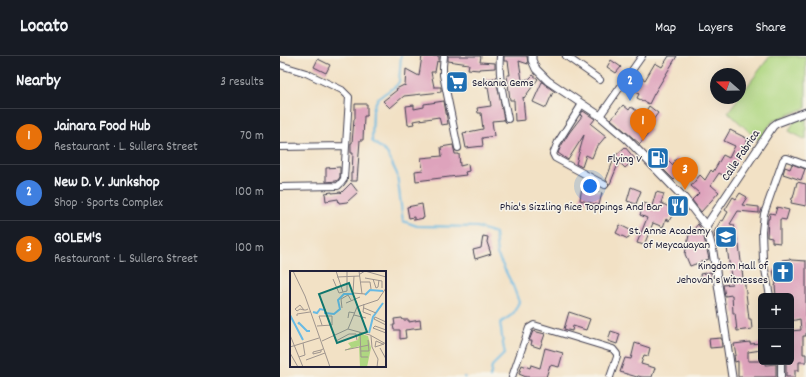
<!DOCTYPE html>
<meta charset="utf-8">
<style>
:root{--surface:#171b24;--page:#242831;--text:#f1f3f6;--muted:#9ea1a6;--line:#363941;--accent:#d93025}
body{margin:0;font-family:Dekko,sans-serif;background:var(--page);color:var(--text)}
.controls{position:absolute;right:12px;bottom:12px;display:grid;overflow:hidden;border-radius:6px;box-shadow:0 4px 16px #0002}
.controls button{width:36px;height:36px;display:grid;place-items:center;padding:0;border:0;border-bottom:1px solid var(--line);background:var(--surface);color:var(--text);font:20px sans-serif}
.compass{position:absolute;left:430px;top:12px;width:36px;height:36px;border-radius:50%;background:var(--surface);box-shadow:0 4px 16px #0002;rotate:290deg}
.you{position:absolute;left:310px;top:130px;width:14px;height:14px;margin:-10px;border:3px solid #fff;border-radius:50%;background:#1a73e8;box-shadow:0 0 0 6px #1a73e833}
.badge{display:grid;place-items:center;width:26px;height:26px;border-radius:50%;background:var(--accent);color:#fff;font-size:13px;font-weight:700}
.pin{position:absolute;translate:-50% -33px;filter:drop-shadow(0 1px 2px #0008)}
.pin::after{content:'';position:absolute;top:21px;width:14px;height:12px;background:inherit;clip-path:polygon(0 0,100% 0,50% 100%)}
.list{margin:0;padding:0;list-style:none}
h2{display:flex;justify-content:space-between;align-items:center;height:52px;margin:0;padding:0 16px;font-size:17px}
h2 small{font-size:13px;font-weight:400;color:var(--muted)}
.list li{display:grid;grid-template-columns:26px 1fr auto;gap:12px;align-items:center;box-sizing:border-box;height:56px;padding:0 16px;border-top:1px solid var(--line)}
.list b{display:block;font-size:15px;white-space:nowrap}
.list p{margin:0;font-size:13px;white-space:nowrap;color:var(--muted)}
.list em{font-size:13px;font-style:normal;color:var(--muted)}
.map{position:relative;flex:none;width:526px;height:321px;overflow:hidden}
header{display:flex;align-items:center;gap:24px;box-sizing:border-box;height:56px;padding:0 20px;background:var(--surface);border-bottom:1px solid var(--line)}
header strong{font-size:19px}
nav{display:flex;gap:22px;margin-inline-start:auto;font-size:14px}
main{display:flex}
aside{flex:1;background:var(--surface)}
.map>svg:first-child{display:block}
</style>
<header>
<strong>Locato</strong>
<nav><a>Map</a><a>Layers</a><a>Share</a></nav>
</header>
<main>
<aside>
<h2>Nearby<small>3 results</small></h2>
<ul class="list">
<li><span class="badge" style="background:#e8710a">1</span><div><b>Jainara Food Hub</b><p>Restaurant · L. Sullera Street</p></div><em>70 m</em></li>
<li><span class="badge" style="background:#3f7fe0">2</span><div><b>New D. V. Junkshop</b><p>Shop · Sports Complex</p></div><em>100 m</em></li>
<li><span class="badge" style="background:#e8710a">3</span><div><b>GOLEM'S</b><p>Restaurant · L. Sullera Street</p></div><em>100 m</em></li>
</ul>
</aside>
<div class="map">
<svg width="526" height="321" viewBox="0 0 526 321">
<rect width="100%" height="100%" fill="#f7f3e8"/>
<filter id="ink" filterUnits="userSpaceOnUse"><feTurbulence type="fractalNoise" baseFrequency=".025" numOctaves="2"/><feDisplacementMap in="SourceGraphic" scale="8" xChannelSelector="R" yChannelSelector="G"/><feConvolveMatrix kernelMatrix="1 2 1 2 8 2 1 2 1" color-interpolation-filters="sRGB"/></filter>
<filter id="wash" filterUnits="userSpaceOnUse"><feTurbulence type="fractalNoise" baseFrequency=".012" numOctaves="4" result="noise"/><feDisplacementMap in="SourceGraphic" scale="16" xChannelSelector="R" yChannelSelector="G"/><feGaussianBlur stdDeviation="0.9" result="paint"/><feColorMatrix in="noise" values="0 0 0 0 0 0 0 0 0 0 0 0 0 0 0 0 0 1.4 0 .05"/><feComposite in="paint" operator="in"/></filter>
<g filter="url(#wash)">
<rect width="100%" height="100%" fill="#f2e1c5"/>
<path fill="#afd781" stroke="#687c5e" d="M 490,0 L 526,0 L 526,52 L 493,65 L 478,84 L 448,56 Z
M 526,60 L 526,84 L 509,75 C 514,66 514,62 526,60 Z"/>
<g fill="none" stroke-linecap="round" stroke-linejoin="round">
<path stroke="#68bae4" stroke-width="2" d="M 121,0 L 119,26 L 116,30 L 98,42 L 93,53 L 92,85 L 107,97 L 117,118 L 123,165 L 137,170 L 197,171 L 215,177 L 217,198 L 233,230 L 239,246 L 233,258 L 220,267 C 222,277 222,287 225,297 L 212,310 L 211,317 L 210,321
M 184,321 L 185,321"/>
</g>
<g id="blocks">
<path fill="#dea3bc" d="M 142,0 L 159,0 L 159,6 L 157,5 L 155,16 L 151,16 L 154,31 L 161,31 L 161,36 L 124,40 L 110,52 L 103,45 L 117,34 L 116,33 L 124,29 L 125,30 L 126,13 L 139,20 Z
M 168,0 L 201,0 L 200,6 L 215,7 L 215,12 L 199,13 L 199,14 L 188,13 L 189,8 L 168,5 Z
M 224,0 L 247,0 L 248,8 L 239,5 L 242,24 L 249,23 L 253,19 L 258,23 L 244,42 L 243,41 L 245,64 L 235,65 L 234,44 L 230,44 L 227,19 L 230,19 L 228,5 L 224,5 Z
M 389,0 L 397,0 L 374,38 L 369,48 L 357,42 L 359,38 L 347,30 L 355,18 L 365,24 L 375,7 L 382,11 Z
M 38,3 L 50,9 L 46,17 L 34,11 Z
M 331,4 L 341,11 L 336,17 L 327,11 Z
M 184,20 L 185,29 L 171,32 L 169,23 Z
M 216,22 L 224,64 L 212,65 L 214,80 L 202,82 L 203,90 L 186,92 L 183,77 L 203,73 L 201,57 L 198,57 L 197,52 L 211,50 L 208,31 L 206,31 L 205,23 Z
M 262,26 L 275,36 L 274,37 L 273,36 L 266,52 L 253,46 Z
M 164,45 L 168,68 L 161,69 L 159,61 L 133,65 L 134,68 L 128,69 L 126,50 L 134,49 L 134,53 L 144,51 L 144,48 Z
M 75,48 L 87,48 L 87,60 L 84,60 L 83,84 L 80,84 L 77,125 L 71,125 L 71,117 L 72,117 L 73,97 L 71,97 L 71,87 L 72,87 L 74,63 L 75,63 Z
M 343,49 L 349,54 L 351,51 L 363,59 L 369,50 L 378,57 L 368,71 L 371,74 L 360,88 L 331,63 Z
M 303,55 L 315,63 L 311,68 L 326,80 L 316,92 L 312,102 L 306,99 L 302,111 L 296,108 L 304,79 L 288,104 L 278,97 L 281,90 L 289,77 L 302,60 L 300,59 Z
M 450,74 L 468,83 L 456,106 L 457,107 L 448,122 L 439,117 L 431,129 L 439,136 L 421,156 L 412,144 L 419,137 L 411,130 L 420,119 L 425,124 L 431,114 L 433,116 L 443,99 L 449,102 L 455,90 L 444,85 Z
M 173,89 L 175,98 L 179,98 L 180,110 L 188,108 L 189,115 L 185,116 L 186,119 L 136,125 L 135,115 L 143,114 L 141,102 L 162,100 L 161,91 Z
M 345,91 L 355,103 L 345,112 L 339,106 L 330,128 L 329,128 L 326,124 L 335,100 Z
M 396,102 L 404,105 L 401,113 L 403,115 L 394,124 L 381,111 L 388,104 L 393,109 Z
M 512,108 L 525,113 L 521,124 L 503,118 L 505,111 L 510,113 Z
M 60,111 L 60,121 L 58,124 L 56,125 L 46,126 L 46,112 Z
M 517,126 L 526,128 L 526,150 L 511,147 L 512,142 L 513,142 Z
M 71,127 L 78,136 L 67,146 L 59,147 L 58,143 L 46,145 L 45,137 L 52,136 L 52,137 L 61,136 L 61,137 Z
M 302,130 L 312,134 L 322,137 L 319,149 L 300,144 Z
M 351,131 L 361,135 L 356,148 L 347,145 Z
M 376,136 L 384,138 L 381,147 L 395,154 L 389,165 L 386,163 L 383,171 L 373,167 L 364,189 L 357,187 L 367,162 L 360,159 L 364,147 L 372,150 Z
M 460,137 L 467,141 L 462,149 L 479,151 L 479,157 L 458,155 L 450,168 L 454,169 L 458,189 L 459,189 L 463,222 L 464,222 L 466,237 L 469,263 L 471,263 L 472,273 L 457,275 L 455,257 L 453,257 L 452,239 L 445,240 L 443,229 L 452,228 L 447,191 L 448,190 L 445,178 L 435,182 L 434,176 L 441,164 L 443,165 L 448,156 L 445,154 L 453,141 L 456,143 Z
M 142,148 L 144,162 L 134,164 L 134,161 L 129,162 L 127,151 Z
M 497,151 L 509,154 L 506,164 L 500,163 L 500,187 L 492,186 L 492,182 L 487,181 L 488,163 L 489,163 L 490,157 L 495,158 Z
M 418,168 L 423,177 L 429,203 L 410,210 L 405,198 L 409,179 Z
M 340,169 L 352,175 L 348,183 L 336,177 Z
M 203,180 L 208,181 L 207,186 L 211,198 L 195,203 L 193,194 L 201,192 Z
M 510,203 L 511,204 L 526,205 L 526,280 L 523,280 L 523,298 L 526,298 L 526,306 L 519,306 L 519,314 L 515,314 L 515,321 L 506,321 L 506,306 L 511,306 L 511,275 L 521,274 L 520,263 L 511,265 L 511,240 L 496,240 L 495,229 L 496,229 L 493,214 L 503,212 L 502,204 Z
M 431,216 L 432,223 L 422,226 L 420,218 Z
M 289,256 L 310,263 L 306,274 L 293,270 L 292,275 L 284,273 Z
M 122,262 L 123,264 L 129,264 L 129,266 L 140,264 L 141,272 L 125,274 L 126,282 L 120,283 L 120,274 L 114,274 L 113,269 L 115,269 L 114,263 Z
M 253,275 L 265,278 L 260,292 L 251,289 L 252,285 L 249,285 Z
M 331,275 L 340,278 L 337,288 L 328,285 Z
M 441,282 L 442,291 L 430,292 L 429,283 Z
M 470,286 L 470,288 L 481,287 L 481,294 L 468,296 L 468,305 L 481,305 L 481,306 L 485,306 L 485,309 L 496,308 L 496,321 L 458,321 L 458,305 L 455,306 L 454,299 L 456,299 L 454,288 Z
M 355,287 L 370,292 L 368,300 L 364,299 L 361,308 L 375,312 L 372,321 L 362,321 L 358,320 L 357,321 L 340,316 L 345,302 L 351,303 Z
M 265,292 L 283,297 L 279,311 L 270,309 L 266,321 L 246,321 L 239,318 L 242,309 L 250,312 L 251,309 L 260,312 Z"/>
</g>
</g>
<g filter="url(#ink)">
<use href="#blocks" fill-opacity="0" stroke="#413f50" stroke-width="1"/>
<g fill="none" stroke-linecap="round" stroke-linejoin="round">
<g stroke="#413f50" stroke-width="8">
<path id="minor" d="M 164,0 L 163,10 L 163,19 L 178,92
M 220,0 C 218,21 224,42 228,63
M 286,0 L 320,24
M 0,9 L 26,17 L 62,34 L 69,41 L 64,123 L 61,127 L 58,130 L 0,131
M 302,48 L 278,86 L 273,98 L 275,102 L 325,129
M 320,60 L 362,0
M 0,91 L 65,90
M 490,240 L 483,203 L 482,175 L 484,158 L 503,104 L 505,102 L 507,102 L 526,109
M 501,306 L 501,321
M 232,321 L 249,272 L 254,269 L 333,293 L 337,298 L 337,301 L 330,321"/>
</g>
<g stroke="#413f50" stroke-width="9">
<path id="tertiary" d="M 252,0 L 252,4 L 256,13 L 268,25 L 320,60 L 347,83 L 405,143 L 426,170 L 433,196 L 442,254 L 452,321
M 426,170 L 493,70 L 497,67 L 526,56"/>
</g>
<use href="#minor" stroke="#fff" stroke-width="6"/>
<use href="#tertiary" stroke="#fff" stroke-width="7"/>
</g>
</g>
<defs>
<g id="supermarket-square" transform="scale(1.15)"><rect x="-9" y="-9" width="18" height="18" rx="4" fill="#1f6fb2" stroke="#f7f3e8"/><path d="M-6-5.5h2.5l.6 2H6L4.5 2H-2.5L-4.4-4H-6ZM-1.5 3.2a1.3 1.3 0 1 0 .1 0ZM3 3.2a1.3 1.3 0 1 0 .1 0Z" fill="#fff"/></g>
<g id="fuel-square" transform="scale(1.15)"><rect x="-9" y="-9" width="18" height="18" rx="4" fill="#1f6fb2" stroke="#f7f3e8"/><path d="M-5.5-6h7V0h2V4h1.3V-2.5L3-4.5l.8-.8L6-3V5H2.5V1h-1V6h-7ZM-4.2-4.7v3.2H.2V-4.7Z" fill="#fff"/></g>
<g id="restaurant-square" transform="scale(1.15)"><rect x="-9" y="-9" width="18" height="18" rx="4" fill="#1f6fb2" stroke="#f7f3e8"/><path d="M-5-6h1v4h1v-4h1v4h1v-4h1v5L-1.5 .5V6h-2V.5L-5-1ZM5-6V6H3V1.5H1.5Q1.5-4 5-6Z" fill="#fff"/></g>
<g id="school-square" transform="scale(1.15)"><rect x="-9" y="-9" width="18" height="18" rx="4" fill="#1f6fb2" stroke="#f7f3e8"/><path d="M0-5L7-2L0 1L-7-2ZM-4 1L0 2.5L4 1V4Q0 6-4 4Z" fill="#fff"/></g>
<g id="church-square" transform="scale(1.15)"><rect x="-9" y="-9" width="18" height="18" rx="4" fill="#1f6fb2" stroke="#f7f3e8"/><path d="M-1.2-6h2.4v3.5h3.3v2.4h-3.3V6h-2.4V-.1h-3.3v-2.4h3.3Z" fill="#fff"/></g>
</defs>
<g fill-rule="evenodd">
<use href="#supermarket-square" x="177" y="26"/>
<use href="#fuel-square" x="378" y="102"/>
<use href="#restaurant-square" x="398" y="150"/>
<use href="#school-square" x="446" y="181"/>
<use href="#church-square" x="503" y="216"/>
</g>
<g text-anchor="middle" stroke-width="3" stroke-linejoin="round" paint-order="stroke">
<g font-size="12" fill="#22223b" stroke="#f7f3e8" text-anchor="end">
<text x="192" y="30" text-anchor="start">Sekania Gems</text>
<text x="362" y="106">Flying V</text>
<text x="382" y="154">Phia's Sizzling Rice Toppings And Bar</text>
<text x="430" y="178">St. Anne Academy<tspan x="430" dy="14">of Meycauayan</tspan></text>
<text x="488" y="213">Kingdom Hall of<tspan x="488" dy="14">Jehovah's Witnesses</tspan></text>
</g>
<g font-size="12" fill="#22223b" stroke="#f7f3e8">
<text transform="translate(460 99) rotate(-56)" y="4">Calle Fabrica</text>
</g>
</g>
<g transform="translate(10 215)">
<rect width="96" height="96" fill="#f2e1c5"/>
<path d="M 69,62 L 78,65 L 81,77 L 77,96 L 70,96 L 69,75 L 54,80 L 61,76 L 58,72 L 68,69 Z" fill="#afd781"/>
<path fill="none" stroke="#68bae4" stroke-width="2" d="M 75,24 L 80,19 L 93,20M 23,41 L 27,42 L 30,38 L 35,39 L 35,42 L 44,43 L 50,38 L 48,29 L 54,23 L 64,23M 0,44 L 13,69M 8,53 L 9,52 L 17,60 L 20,60M 79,62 L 83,46 L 93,32"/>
<path fill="none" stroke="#9f958e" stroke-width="1" d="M 3,0 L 15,25 L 40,96M 46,0 L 53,21M 69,0 L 72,23M 70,3 L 75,0 L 96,6M 64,5 L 63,22 L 75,23M 47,6 L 70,5M 75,7 L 92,10 L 92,17M 43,8 L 49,22 L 57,20 L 57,0M 83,8 L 86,17 L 88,16 L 89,9M 71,11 L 80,11 L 81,18M 56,32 L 70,26M 74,33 L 73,41 L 81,44M 52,37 L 51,28 L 58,24 L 61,29M 74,37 L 86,42M 14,39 L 10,34 L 5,38 L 7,40 L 10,38 L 14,39 L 16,39 L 18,38M 64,44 L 76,47M 7,45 L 7,43 L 20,41M 85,46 L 84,48 L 96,54M 85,46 L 96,51M 58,47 L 59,41 L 65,42M 27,55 L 42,54 L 42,45 L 29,45 L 32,54M 58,58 L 80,64 L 96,73M 96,59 L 85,55 L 83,57 L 96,62M 70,61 L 71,86 L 78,86M 0,64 L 13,96M 44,65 L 46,70 L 59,63 L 66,63 L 67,69M 81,65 L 82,76 L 88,88 L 87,96M 32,70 L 58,58 L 67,36 L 88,29 L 96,17M 86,70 L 93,73 L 94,73 L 85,76 ZM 0,76 L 29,67M 90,77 L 96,88M 31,79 L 31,81 L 23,83 L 23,81 L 31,79 L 33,78M 55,79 L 79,74M 71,80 L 79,80 L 78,69M 0,82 L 8,96M 9,86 L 15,84 L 13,72M 16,89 L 35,82M 47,96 L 66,96"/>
<path fill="#0f766e" fill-opacity="0.15" stroke="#0f766e" stroke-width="2" d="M 59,12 L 77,61 L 47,72 L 29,23 Z"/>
<rect width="96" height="96" fill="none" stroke="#22223b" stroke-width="2"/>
</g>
</svg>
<div class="controls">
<button>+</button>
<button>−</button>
</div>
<svg class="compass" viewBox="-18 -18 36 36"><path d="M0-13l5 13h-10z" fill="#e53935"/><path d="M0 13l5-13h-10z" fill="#9ea1a6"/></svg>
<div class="you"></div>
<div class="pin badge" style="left:363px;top:85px;background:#e8710a">1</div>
<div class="pin badge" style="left:350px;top:45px;background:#3f7fe0">2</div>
<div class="pin badge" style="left:405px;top:134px;background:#e8710a">3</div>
</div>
</main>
